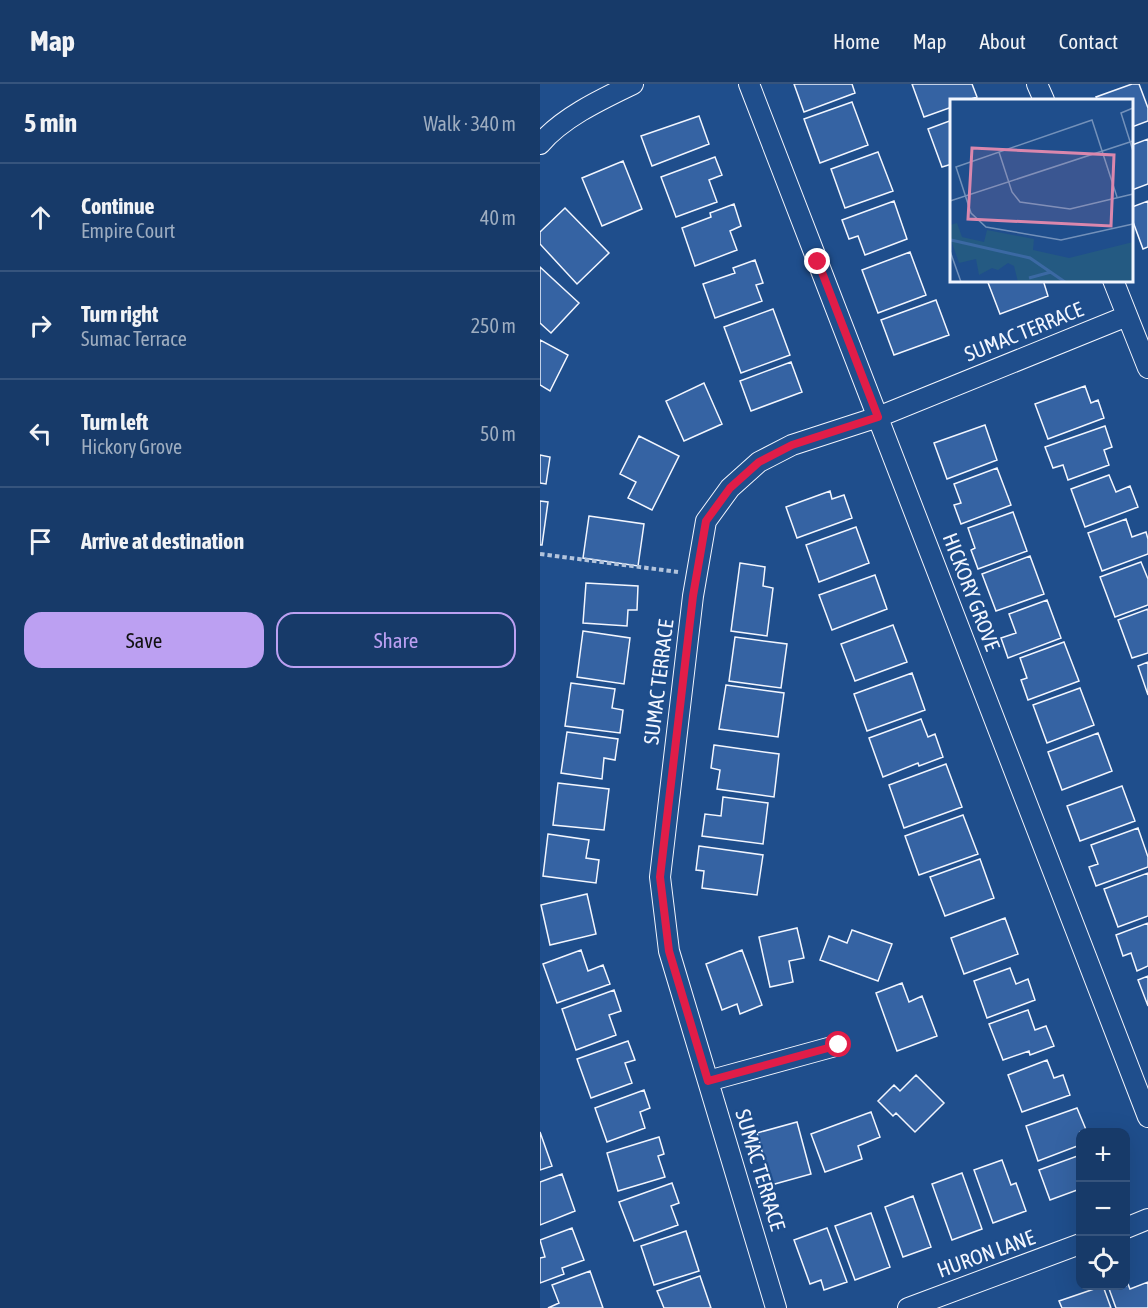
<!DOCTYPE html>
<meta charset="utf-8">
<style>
:root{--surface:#173a69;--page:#244571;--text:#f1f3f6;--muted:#9eadc0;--line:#36547d;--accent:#bca0f2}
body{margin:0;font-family:"Asap Condensed",sans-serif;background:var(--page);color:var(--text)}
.controls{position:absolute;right:18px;bottom:18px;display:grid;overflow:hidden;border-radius:12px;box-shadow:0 6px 24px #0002}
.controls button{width:54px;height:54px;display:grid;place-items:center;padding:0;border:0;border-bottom:2px solid var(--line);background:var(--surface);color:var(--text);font:30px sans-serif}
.stop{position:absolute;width:18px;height:18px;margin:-14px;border:4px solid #e11d48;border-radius:50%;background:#fff}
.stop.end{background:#e11d48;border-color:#fff;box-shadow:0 2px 6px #0008}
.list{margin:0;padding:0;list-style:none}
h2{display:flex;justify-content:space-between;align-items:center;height:78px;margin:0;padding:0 24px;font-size:26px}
h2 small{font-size:20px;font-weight:400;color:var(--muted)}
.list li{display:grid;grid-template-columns:39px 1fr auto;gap:18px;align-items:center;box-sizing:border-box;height:108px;padding:0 24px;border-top:2px solid var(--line)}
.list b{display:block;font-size:22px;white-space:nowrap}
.list p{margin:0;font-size:20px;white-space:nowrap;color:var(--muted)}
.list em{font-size:20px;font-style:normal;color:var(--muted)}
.actions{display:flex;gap:12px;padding:18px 24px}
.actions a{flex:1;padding:14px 0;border:2px solid var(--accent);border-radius:18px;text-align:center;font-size:21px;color:var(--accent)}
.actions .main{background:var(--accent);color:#111}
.icon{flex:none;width:33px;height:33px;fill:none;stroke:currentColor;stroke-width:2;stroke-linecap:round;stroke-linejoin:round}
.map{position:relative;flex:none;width:608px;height:1224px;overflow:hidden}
header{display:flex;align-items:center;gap:36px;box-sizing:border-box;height:84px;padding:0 30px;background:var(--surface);border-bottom:2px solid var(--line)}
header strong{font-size:28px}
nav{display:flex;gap:33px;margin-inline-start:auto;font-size:21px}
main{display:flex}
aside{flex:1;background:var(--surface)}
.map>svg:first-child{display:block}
</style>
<header>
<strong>Map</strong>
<nav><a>Home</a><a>Map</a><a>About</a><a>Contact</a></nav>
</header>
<main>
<aside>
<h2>5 min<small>Walk · 340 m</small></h2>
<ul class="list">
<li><svg class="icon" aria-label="ahead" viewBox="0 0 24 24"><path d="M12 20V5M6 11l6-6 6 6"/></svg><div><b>Continue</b><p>Empire Court</p></div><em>40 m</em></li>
<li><svg class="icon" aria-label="right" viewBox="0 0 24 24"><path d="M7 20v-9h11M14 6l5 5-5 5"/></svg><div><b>Turn right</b><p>Sumac Terrace</p></div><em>250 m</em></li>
<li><svg class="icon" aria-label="left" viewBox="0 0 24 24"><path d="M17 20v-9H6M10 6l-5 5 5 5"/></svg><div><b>Turn left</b><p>Hickory Grove</p></div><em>50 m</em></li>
<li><svg class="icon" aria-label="arrive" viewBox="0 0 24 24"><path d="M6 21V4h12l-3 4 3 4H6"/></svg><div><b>Arrive at destination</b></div></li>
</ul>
<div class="actions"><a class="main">Save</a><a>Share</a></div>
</aside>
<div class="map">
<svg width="608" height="1224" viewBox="0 0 608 1224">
<rect width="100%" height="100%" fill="#1f4e8c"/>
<path fill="#3563a3" stroke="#f2f6ff" stroke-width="1.5" d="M 254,0 L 312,0 L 315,9 L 264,28 Z
M 372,0 L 432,0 L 437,13 L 428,16 L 412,16 L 412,23 L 384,33 Z
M 592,0 L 599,0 L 608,24 L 608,37 L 592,43 L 592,16 L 558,16 L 556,13 Z
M 312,18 L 328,61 L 280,79 L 264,35 Z
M 159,32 L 169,60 L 112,82 L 101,52 Z
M 412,36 L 412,80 L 402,83 L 388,45 Z
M 608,55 L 608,100 L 592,106 L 592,61 Z
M 338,68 L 353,107 L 305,124 L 291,85 Z
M 175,73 L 182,91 L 169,96 L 177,118 L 136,133 L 121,93 Z
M 83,77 L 102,125 L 62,142 L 42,94 Z
M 354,117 L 367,155 L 325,171 L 318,152 L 309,155 L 302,136 Z
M 608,117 L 608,163 L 603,165 L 592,135 L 592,123 Z
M 194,120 L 201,142 L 190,147 L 197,166 L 155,182 L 142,144 L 171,133 L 170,129 Z
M 25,124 L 69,169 L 37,200 L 0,160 L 0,148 Z
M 370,168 L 386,211 L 338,229 L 322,186 Z
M 215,176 L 223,199 L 216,201 L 222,217 L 175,234 L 163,200 L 195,189 L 193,184 Z
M 0,183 L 39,219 L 11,249 L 0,239 Z
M 447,196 L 503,196 L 508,212 L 460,230 Z
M 396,216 L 409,251 L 354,271 L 341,236 Z
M 233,225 L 250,271 L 201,289 L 184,243 Z
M 0,256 L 28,271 L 10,307 L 0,301 Z
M 251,278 L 262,308 L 211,327 L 200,297 Z
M 164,299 L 182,340 L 144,357 L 126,317 Z
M 545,302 L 551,319 L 558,316 L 564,334 L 508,355 L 495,320 Z
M 445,341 L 457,376 L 407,395 L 394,359 Z
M 565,342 L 572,363 L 564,366 L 569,381 L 528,396 L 523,381 L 513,384 L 505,363 Z
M 99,352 L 139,372 L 112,426 L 88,414 L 96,398 L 80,390 Z
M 0,371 L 10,373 L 6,400 L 0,399 Z
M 457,384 L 471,421 L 421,440 L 414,421 L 421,419 L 414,400 Z
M 569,391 L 576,408 L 590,402 L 598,423 L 545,443 L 531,405 Z
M 290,407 L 292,415 L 304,411 L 312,434 L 257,454 L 246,423 Z
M 0,417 L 8,418 L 2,461 L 0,461 Z
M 473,428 L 487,467 L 438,485 L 431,466 L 435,464 L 428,444 Z
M 49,432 L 104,440 L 98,482 L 43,474 Z
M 586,435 L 592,453 L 606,448 L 608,455 L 608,470 L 562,487 L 548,449 Z
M 316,443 L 329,479 L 279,498 L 266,461 Z
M 490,472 L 504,510 L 456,527 L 442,490 Z
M 601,478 L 608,495 L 608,521 L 575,533 L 560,493 Z
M 200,479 L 225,483 L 223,502 L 233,504 L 227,552 L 191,547 Z
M 335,491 L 347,525 L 292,546 L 279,511 Z
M 46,499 L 98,502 L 97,526 L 88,526 L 87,542 L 43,539 Z
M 507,516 L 521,554 L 468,574 L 461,554 L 476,549 L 469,530 Z
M 608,525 L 608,569 L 592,574 L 578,536 Z
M 353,541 L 367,578 L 315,597 L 301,560 Z
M 43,547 L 90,554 L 84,600 L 37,593 Z
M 195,553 L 247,560 L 241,604 L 189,597 Z
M 524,558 L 539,597 L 488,616 L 481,596 L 487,594 L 480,574 Z
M 608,578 L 608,611 L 598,582 Z
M 372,589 L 385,626 L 327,647 L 314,610 Z
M 31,599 L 75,605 L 72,624 L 83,626 L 80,649 L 25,642 Z
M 186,601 L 244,609 L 238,653 L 179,645 Z
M 540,604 L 554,641 L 507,659 L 493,621 Z
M 381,635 L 388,653 L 395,650 L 403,673 L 379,682 L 378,679 L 343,693 L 329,654 Z
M 27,648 L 78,655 L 75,676 L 64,674 L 62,695 L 21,689 Z
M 558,649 L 572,687 L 522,706 L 508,668 Z
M 174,661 L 239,670 L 234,713 L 177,705 L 180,686 L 171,684 Z
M 406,680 L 422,723 L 364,744 L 349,701 Z
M 18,699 L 69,705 L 64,746 L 13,741 Z
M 582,702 L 595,737 L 540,757 L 527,722 Z
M 183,713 L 228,719 L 223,760 L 162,752 L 165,730 L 181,732 Z
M 423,731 L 438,770 L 379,791 L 365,752 Z
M 598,744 L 608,773 L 608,783 L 556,802 L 549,783 L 558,780 L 551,761 Z
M 8,750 L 49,756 L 46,774 L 59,776 L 56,799 L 3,792 Z
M 159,762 L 223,771 L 217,811 L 162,804 L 164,787 L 156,786 Z
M 440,775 L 454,814 L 405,832 L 390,793 Z
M 608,789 L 608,832 L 578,843 L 564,805 Z
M 47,810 L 56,850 L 10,861 L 1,821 Z
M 465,834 L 478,870 L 424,890 L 411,854 Z
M 608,839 L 608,882 L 597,887 L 591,869 L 583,872 L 576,851 Z
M 257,844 L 264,874 L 249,877 L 253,898 L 230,903 L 219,853 Z
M 312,846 L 352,860 L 338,897 L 280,876 L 289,852 L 307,859 Z
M 41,866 L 48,887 L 63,881 L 70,900 L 17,919 L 3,880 Z
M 202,866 L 222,921 L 200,930 L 197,920 L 182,926 L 166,880 Z
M 470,884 L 476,900 L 488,895 L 495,916 L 447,934 L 434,897 Z
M 608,892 L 608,922 L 598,896 Z
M 362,899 L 369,918 L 382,912 L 397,952 L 357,967 L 336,909 Z
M 74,906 L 81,927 L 69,931 L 76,951 L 36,966 L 22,925 Z
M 488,926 L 495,946 L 506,942 L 514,962 L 490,971 L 489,967 L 463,976 L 449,940 Z
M 88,957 L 95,976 L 85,979 L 92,999 L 51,1014 L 37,975 Z
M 507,976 L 514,994 L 523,991 L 530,1011 L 482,1028 L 468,991 Z
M 376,991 L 404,1019 L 375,1048 L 356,1029 L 353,1032 L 338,1017 L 354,1001 L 360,1007 Z
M 104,1006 L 110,1024 L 100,1028 L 105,1044 L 67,1058 L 55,1024 Z
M 537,1024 L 547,1048 L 540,1048 L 540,1061 L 498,1077 L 486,1042 Z
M 331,1028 L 340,1053 L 318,1062 L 322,1075 L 285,1088 L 271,1050 Z
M 257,1038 L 271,1090 L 231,1101 L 217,1049 Z
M 0,1048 L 12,1082 L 0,1086 Z
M 119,1053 L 124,1070 L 118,1072 L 125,1093 L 78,1107 L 67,1069 Z
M 540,1071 L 540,1105 L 510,1116 L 499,1086 Z
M 462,1076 L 471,1101 L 476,1099 L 486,1127 L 453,1139 L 434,1086 Z
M 422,1089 L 442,1145 L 412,1156 L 392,1100 Z
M 22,1090 L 35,1127 L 0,1141 L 0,1098 Z
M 132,1099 L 139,1119 L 131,1122 L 138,1141 L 94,1157 L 79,1118 Z
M 373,1112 L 391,1163 L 363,1173 L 345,1123 Z
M 331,1129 L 350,1183 L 315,1196 L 295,1142 Z
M 32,1144 L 44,1176 L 22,1184 L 24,1190 L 0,1199 L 0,1174 L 5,1173 L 0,1156 Z
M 287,1144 L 307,1198 L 284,1206 L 281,1196 L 270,1200 L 254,1156 Z
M 146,1147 L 159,1187 L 114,1201 L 101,1162 Z
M 50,1187 L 63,1224 L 8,1224 L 19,1219 L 12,1201 Z
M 160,1192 L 171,1224 L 124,1224 L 117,1207 Z
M 586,1195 L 590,1205 L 608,1198 L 608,1224 L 576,1224 L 568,1202 L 586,1202 Z
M 563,1202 L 571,1224 L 522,1224 L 519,1217 Z"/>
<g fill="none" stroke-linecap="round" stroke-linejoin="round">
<g stroke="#f2f6ff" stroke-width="22">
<path id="minor" d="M 209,0 L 608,1033
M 497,0 L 504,16
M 0,60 C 23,33 62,15 93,0
M 573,196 L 608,284
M 168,997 L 299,961
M 586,1144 L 608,1135
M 236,1224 L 129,867 L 120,793 L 153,512 L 166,437 L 190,404 L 219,378 L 252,361 L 338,333 L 587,232
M 368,1224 L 540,1160"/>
</g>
<path stroke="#b3c4dc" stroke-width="4" stroke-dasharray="4.5 3" stroke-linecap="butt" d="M 0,470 L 138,488"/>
<use href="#minor" stroke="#1f4e8c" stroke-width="20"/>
</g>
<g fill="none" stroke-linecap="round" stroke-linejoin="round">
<path stroke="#e11d48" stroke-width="8" d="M 278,178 L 338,333 L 252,361 L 219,378 L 190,404 L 166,437 L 153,512 L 120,793 L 129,867 L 168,997 L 299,961"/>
</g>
<g text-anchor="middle" stroke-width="4.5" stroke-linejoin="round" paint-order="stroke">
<g font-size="21" fill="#f2f6ff" stroke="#1f4e8c">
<text transform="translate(484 248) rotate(-22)" y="7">SUMAC TERRACE</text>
<text transform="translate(431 508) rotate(69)" y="7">HICKORY GROVE</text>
<text transform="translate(119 598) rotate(-83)" y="7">SUMAC TERRACE</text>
<text transform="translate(220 1086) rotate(73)" y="7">SUMAC TERRACE</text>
<text transform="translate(446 1170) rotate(-20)" y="7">HURON LANE</text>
</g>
</g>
<g transform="translate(410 15)">
<rect width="183" height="183" fill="#1f4e8c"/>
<path d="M 7,124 L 12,138 L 34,143 L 37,131 L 84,140 L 83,151 L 119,159 L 183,143 L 183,183 L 68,183 L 64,167 L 58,164 L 48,171 L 42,169 L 29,176 L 26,160 L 9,164 L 0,138 L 0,126 Z" fill="#245a82"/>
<path fill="none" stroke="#3b69a3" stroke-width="3" d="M 1,141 L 80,159 L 115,183M 79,179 L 101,173"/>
<path fill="none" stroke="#7391ba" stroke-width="1.5" d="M 183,9 L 171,14 L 183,52M 49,53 L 62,93 L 70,103 L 120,110 L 183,95M 167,98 L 142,21 L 6,68 L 21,114 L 36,128 L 111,141 L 183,125M 0,102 L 183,42M 0,152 L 11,183"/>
<path fill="#da87ad" fill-opacity="0.15" stroke="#da87ad" stroke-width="3" d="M 22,49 L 164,56 L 161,127 L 18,120 Z"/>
<rect width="183" height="183" fill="none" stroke="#f2f6ff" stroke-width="3"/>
</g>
</svg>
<div class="controls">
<button>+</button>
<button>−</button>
<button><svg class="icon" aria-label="locate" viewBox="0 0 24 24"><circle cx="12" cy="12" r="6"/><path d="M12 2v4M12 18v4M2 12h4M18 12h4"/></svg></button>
</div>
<div class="stop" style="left:299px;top:961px"></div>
<div class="stop end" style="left:278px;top:178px"></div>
</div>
</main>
